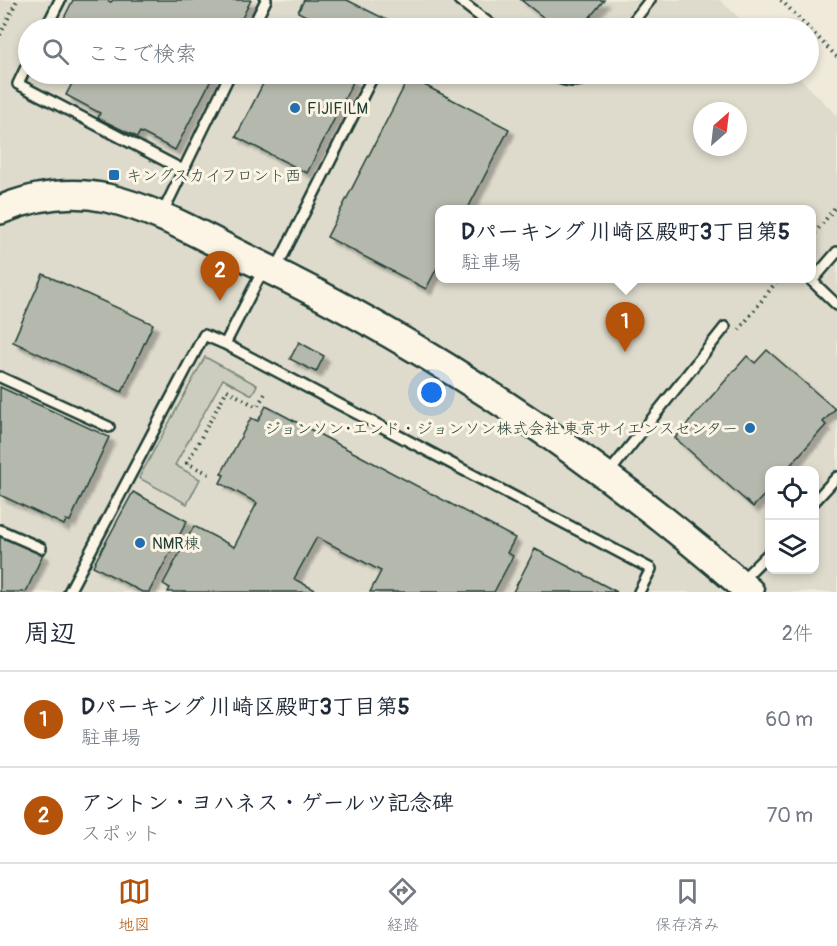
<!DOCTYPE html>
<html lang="ja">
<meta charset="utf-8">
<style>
:root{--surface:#fff;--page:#f6f6f7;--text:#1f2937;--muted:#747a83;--line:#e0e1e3;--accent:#b45309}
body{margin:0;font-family:Pangolin,"Klee One",sans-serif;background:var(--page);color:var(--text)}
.controls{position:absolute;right:18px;bottom:18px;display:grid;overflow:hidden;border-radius:12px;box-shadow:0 3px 9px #0003}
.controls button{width:54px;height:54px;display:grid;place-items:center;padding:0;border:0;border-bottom:2px solid var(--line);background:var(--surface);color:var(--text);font:30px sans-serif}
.compass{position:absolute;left:693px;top:102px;width:54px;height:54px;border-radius:50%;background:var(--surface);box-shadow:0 3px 9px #0003;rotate:28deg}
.you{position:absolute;left:432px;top:393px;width:21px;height:21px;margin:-15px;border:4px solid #fff;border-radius:50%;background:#1a73e8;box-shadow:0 0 0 9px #1a73e833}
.badge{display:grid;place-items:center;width:39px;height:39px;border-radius:50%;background:var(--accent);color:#fff;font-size:20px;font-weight:700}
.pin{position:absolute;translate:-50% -50px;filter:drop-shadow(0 2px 3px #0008)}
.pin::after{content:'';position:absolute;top:32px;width:21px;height:18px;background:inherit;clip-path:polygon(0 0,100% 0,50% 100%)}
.popup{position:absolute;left:435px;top:205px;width:381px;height:78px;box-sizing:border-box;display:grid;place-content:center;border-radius:12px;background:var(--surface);filter:drop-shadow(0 2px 4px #0005);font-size:20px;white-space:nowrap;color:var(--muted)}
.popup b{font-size:22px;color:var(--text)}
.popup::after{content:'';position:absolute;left:50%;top:100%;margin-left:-12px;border:12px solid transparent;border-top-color:var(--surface)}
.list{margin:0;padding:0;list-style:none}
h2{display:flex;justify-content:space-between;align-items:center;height:78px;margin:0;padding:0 24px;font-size:26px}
h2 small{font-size:20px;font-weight:400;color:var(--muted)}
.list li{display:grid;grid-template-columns:39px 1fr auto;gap:18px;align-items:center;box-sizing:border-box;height:96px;padding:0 24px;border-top:2px solid var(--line)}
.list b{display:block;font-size:22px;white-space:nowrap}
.list p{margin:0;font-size:20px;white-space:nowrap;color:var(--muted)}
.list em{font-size:20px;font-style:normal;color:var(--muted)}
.icon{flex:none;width:33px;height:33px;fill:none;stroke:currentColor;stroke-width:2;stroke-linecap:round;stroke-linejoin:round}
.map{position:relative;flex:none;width:837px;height:592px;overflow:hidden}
.search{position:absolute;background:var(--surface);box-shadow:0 3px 9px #0003;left:18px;right:18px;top:18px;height:66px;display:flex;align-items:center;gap:15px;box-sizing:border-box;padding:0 21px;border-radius:33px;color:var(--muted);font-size:22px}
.sheet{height:270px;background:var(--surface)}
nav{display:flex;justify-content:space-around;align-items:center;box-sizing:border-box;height:84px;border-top:2px solid var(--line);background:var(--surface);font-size:16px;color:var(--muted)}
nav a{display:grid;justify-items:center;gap:3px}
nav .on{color:var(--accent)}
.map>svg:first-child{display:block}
</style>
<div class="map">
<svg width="837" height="592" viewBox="0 0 837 592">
<defs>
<filter id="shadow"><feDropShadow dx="5.5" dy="5.5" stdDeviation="1.5" flood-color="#0004"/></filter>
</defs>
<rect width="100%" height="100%" fill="#efeada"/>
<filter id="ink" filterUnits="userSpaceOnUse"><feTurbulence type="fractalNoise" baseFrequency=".0167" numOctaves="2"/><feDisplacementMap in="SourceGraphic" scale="12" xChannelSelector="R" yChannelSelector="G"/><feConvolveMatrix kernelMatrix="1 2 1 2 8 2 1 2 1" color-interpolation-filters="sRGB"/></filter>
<g filter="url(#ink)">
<path fill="#dedbcc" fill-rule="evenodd" d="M 0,0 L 720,0 L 750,28 L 28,28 L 28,74 L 796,74 L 837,116 L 837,592 L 0,592 ZM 702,111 L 738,111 L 738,147 L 702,147 ZM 439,210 L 811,210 L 811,278 L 439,278 ZM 770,470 L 814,470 L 814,570 L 770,570 Z"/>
<path fill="#cccdbf" stroke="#76857a" stroke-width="1.5" d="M 205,357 L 257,385 L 252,395 L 223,379 L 175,465 L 200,479 L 187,504 L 139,478 Z"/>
<path fill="#b5b9ad" stroke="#1f3d34" stroke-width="1.5" filter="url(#shadow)" d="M 73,0 L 107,0 L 111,2 L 113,0 L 251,0 L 237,28 L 59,28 Z
M 304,0 L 347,0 L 397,25 L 395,28 L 330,28 L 298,12 Z
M 521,0 L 604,0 L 581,28 L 557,28 Z
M 299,22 L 312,28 L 295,28 Z
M 77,74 L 214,74 L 175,150 L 140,132 L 137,137 L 98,118 L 100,113 L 66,95 Z
M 268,74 L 341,74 L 354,80 L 307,173 L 236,137 Z
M 409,77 L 509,129 L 467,210 L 439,210 L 439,264 L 426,289 L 327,237 Z
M 43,274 L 153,324 L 122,392 L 13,342 Z
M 299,342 L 324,356 L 316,372 L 290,359 Z
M 767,350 L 835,409 L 823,422 L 826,425 L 786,470 L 770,470 L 770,489 L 753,507 L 675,438 L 747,356 L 755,363 Z
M 0,387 L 109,437 L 70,521 L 66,520 L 64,525 L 0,495 Z
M 266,406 L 515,538 L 507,553 L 513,556 L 494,592 L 370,592 L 381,571 L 317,537 L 294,579 L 319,592 L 168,592 L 170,588 L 163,584 L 194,526 L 234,547 L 257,503 L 220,483 L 224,475 L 221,474 L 251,418 L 258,421 Z
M 133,492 L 187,521 L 149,592 L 142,592 L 93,566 Z
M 0,535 L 43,554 L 26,592 L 0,592 Z
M 535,549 L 617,592 L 513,592 Z"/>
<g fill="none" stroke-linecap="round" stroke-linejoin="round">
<g stroke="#1f3d34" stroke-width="14">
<path id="lane" d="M 459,0 L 495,28
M 46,28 L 60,0
M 252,28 L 266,0
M 628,28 L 650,0
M 28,63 L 18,84 L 183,170
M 552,74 C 566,83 580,83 593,74
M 162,214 L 230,74
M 837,252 L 812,281 L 837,305
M 264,268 L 225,344 L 651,569 L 639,592
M 276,269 L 374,74
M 0,377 L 109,427
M 608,474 L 725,327
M 814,502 L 837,477
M 0,530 L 41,548
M 741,581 L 770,552
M 69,592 L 204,335 L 225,344"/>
</g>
<g stroke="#1f3d34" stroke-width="32">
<path id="secondary" d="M 0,210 C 33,196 71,190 107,198 C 155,209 200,235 244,257 C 427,344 598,459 750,592"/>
</g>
<path stroke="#1f3d34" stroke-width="4" stroke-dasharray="1.5 4.5" stroke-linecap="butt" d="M 781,0 L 837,57
M 0,35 L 17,0
M 811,238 L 837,205
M 739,330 L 779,278
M 209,474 L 187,463 L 227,390 L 257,407 L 267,390"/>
<use href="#lane" stroke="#fcf5e5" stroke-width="9"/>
<use href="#secondary" stroke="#fcf5e5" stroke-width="27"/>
</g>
</g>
<g fill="#1f6fb2" stroke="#fcf5e5" stroke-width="2">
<circle cx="295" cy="108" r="6"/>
<rect x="108" y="169" width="12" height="12" rx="3"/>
<circle cx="750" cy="428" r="6"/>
<circle cx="140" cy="543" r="6"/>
</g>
<g text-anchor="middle" stroke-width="6" stroke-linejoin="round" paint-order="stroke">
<g font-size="16" fill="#1f3d34" stroke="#fcf5e5" text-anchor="start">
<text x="307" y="114">FIJIFILM</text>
<text x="126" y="181">キングスカイフロント西</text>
<text x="738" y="434" text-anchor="end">ジョンソン･エンド・ジョンソン株式会社 東京サイエンスセンター</text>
<text x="152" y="549">NMR棟</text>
</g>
</g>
</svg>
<div class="controls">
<button><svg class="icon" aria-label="locate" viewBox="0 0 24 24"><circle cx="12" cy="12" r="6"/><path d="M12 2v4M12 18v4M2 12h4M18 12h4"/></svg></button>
<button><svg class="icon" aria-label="layers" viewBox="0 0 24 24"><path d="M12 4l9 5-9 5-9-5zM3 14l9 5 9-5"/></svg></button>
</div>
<svg class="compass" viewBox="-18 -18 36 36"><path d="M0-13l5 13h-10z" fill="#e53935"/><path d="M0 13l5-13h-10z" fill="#747a83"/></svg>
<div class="you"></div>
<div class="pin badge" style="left:625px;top:352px">1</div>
<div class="popup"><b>Dパーキング 川崎区殿町3丁目第5</b>駐車場</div>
<div class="pin badge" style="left:220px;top:301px">2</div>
<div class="search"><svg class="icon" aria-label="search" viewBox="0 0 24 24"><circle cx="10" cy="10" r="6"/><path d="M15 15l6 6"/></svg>ここで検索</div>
</div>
<section class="sheet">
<h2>周辺<small>2件</small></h2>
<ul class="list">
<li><span class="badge">1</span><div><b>Dパーキング 川崎区殿町3丁目第5</b><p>駐車場</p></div><em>60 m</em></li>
<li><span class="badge">2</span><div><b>アントン・ヨハネス・ゲールツ記念碑</b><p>スポット</p></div><em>70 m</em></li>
</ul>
</section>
<nav>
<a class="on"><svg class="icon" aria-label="map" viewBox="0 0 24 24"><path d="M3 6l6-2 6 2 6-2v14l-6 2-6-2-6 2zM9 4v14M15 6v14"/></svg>地図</a>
<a><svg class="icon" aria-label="directions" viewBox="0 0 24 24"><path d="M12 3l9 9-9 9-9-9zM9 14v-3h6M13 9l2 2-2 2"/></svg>経路</a>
<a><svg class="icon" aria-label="saved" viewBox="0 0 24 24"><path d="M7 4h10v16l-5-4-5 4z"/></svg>保存済み</a>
</nav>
